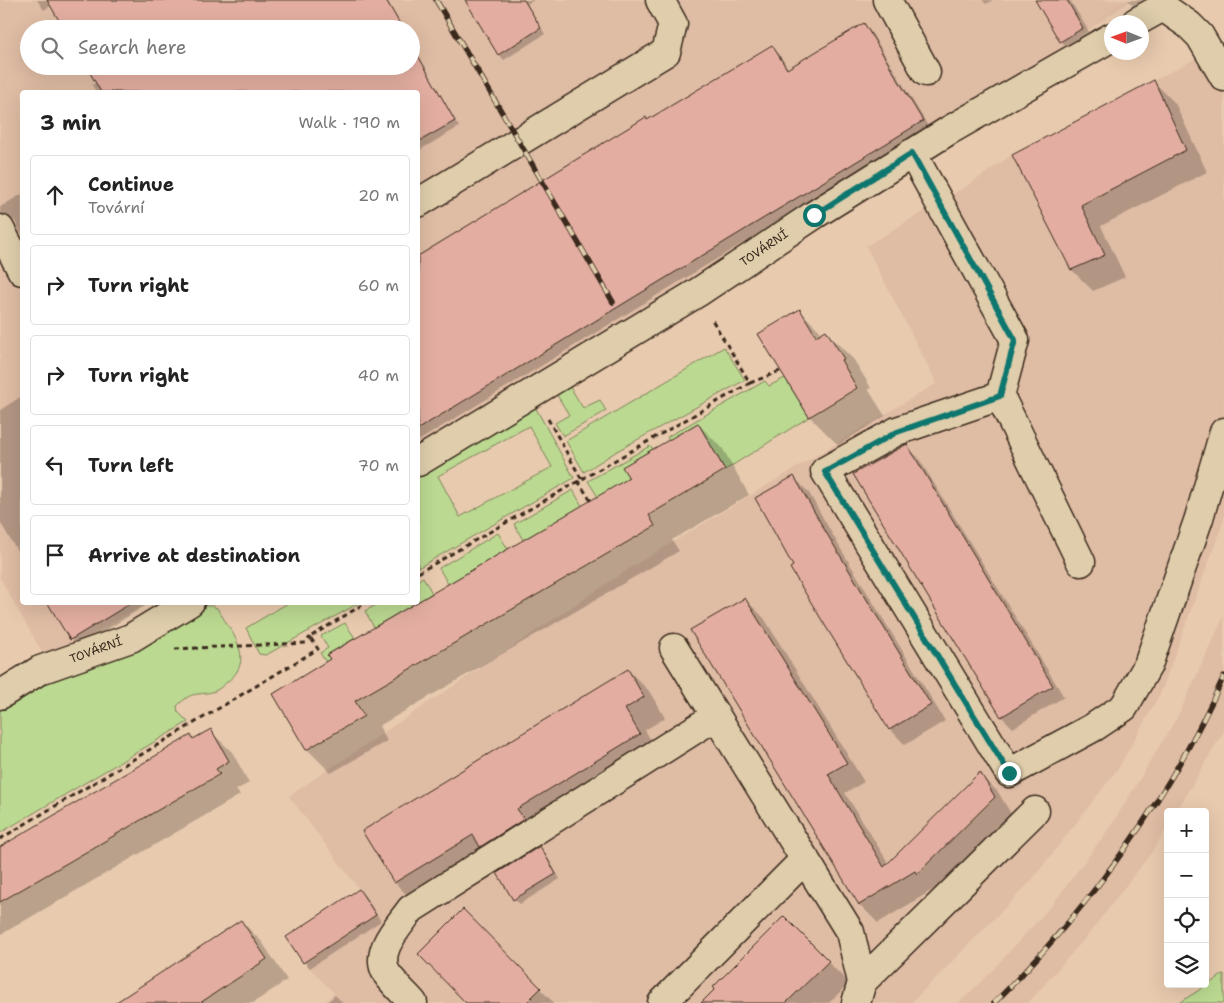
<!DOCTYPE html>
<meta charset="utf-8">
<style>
:root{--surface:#fff;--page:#f6f6f6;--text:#222;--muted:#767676;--line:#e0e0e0}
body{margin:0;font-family:"Shantell Sans",sans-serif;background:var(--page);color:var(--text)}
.controls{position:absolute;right:15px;bottom:15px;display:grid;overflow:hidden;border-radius:5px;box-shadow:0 5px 20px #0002}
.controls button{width:45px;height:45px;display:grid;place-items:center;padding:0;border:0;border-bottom:1px solid var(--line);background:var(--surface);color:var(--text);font:25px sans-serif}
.compass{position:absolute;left:1104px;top:15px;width:45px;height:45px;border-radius:50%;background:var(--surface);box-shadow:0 5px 20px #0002;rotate:271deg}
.stop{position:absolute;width:15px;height:15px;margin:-11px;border:4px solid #0f766e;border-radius:50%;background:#fff}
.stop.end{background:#0f766e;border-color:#fff;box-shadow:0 1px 5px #0008}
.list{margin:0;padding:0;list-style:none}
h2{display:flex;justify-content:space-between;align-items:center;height:65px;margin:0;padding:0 20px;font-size:21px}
h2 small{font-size:16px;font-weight:400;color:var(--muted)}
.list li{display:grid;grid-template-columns:32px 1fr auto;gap:15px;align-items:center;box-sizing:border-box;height:80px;margin:0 10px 10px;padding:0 10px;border:1px solid var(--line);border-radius:5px}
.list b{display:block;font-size:19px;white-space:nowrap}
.list p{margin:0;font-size:16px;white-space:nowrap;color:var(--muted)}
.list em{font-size:16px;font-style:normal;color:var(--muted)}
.icon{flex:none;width:28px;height:28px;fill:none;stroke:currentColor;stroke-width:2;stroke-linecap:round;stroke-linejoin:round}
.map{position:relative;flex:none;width:1224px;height:1003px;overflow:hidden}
.search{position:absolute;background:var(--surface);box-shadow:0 5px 20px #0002;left:20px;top:20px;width:400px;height:55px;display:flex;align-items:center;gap:12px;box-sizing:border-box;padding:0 18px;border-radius:28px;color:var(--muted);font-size:19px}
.panel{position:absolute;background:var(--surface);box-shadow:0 5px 20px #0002;left:20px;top:90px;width:400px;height:515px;border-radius:5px}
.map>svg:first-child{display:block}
</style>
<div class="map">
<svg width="1224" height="1003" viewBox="0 0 1224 1003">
<rect width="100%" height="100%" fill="#e8caae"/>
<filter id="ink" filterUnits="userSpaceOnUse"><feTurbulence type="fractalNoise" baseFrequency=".02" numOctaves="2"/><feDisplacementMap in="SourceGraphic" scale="10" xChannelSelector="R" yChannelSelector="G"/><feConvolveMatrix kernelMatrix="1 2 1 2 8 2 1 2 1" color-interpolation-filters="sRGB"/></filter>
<g filter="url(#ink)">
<path fill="#dfbca4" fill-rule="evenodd" d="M 0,0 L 1132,0 L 878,174 L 418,444 L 418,92 L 22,92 L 22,602 L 147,603 L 47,661 L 0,578 ZM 29,29 L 411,29 L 411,66 L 29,66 Z
M 1224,44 L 1224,520 L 1161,692 L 1119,767 L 1032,880 L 911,1003 L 325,1003 L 334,993 L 305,963 L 376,915 L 359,889 L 289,796 L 633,566 L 937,383 L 866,246 L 970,184 L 1012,155 Z
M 1224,616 L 1224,731 L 1176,812 L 1168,812 L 1168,826 L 1151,853 L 1088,935 L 1028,1003 L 959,1003 L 988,975 L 1052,905 L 1111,826 L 1178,716 Z"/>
<path fill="#bbd991" stroke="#7b8258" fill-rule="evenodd" d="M 724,347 L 745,380 L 617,451 L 584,472 L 566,441 Z
M 785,378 L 809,417 L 725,470 L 698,423 L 669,440 L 667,437 L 765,381 L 769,386 Z
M 567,382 L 583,408 L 600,400 L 606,411 L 563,436 L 555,423 L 569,415 L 554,390 Z
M 533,403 L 574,478 L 418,568 L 418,472 ZM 529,426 L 552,467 L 460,517 L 438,476 Z
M 650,446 L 653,449 L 623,467 L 629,478 L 598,497 L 588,481 Z
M 573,490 L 582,506 L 523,540 L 514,524 Z
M 498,533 L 508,549 L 448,584 L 439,568 Z
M 423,577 L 432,593 L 418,602 L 418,580 Z
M 288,603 L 288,602 L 359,603 L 266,655 L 259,654 L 246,628 Z
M 380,603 L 380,602 L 416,603 L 374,627 L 365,611 Z
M 205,606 L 212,606 L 217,608 C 231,632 257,659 227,682 C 224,685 219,689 215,691 C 196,697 194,689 177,706 L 178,712 L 188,722 L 0,833 L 0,706 L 34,686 L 197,608 Z
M 345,623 L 355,638 L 328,654 L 330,659 L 326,662 L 320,653 L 328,648 L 321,636 Z
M 1224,974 L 1224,1003 L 1179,1003 Z"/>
<path fill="#0003" d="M 37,0 L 387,0 L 403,29 L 66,29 L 52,5 L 44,10 Z
M 466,0 L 534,0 L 527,4 L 545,34 L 504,60 L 499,54 Z
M 982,0 L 993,0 L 986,4 Z
M 1036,0 L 1070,0 L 1094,40 L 1072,53 L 1061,41 Z
M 1128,0 L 1143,0 L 1133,6 Z
M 864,24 L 871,32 L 930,129 L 418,441 L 418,256 L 645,119 L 648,122 L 772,47 L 779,54 L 789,70 Z
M 411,43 L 459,127 L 418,151 L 418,92 L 96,92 L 92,85 L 97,82 L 411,66 Z
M 1154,82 L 1175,103 L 1207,172 L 1101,226 L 1125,277 L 1093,291 L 1072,270 L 1014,155 Z
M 22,194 L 22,236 L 15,221 L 7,218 L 0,219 L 0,207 Z
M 799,310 L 823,334 L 826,332 L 854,360 L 871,388 L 868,389 L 885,416 L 838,445 L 810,417 L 760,334 Z
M 22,396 L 22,559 L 0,522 L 0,410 Z
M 698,424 L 723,449 L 749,495 L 672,540 L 679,551 L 379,726 L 387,741 L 331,773 L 307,749 L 331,659 L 630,479 Z
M 906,446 L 918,457 L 1064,697 L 1013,728 L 1002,717 L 855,474 Z
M 794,477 L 809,493 L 839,546 L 945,721 L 905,745 L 890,729 L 794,566 Z
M 745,599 L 764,618 L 864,782 L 845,793 L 889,864 L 980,774 L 998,792 L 1013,817 L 937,892 L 934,889 L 878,923 L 860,905 Z
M 49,602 L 151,602 L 79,647 L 71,639 Z
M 628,670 L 649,691 L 665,718 L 645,730 L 660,756 L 416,904 L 395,883 L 364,831 Z
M 210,731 L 232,752 L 249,783 L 236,790 L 240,795 L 0,935 L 0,848 L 191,736 L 194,740 Z
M 539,848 L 545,853 L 560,879 L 520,904 L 514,899 Z
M 359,890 L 365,896 L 381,921 L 310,968 L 304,962 L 287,937 Z
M 463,911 L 554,1003 L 467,1003 Z
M 784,918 L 849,983 L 829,1003 L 702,1003 Z
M 241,921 L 262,942 L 287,980 L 253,1003 L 117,1003 Z
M 335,995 L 343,1003 L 326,1003 Z"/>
<path fill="#e3aea1" stroke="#3b2a1e" d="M 47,0 L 386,0 L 403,29 L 64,29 Z
M 465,0 L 524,0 L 541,28 L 498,55 Z
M 1035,0 L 1067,0 L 1083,28 L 1060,42 Z
M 864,23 L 923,121 L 418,429 L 418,256 L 646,117 L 647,120 L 772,45 L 787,69 Z
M 411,43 L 455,121 L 418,142 L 418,92 L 101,92 L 86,66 L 411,66 Z
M 1154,80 L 1186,150 L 1081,205 L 1105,255 L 1071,270 L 1012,155 Z
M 800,309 L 816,336 L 826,330 L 844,359 L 841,360 L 857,388 L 809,417 L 758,334 Z
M 698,423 L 725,470 L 649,515 L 655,526 L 355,701 L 364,716 L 306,750 L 273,694 L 330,659 L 327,655 L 629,478 L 622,467 Z
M 907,444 L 1053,686 L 1001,717 L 853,474 Z
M 794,476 L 824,529 L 931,705 L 889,730 L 790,568 L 793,566 L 755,498 Z
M 745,598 L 847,763 L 828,774 L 884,867 L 980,772 L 995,797 L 917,874 L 915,871 L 859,905 L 690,630 Z
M 47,602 L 133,602 L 70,640 Z
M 628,669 L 644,697 L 625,709 L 640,734 L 517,809 L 524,819 L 480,847 L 473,835 L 394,883 L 362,831 Z
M 211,729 L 229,761 L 216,769 L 220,774 L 0,902 L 0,847 L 191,735 L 193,739 Z
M 540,846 L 556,874 L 513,900 L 497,873 Z
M 359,889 L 376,915 L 303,963 L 286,937 Z
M 463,909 L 541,988 L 526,1003 L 466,1003 L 418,954 Z
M 784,916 L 829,961 L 786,1003 L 701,1003 L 715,989 L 713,987 Z
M 241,920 L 267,959 L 200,1003 L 115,1003 Z"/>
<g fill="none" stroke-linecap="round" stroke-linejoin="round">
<g stroke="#3b2a1e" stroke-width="31">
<path id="minor" d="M 887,0 L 926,72
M 1136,22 L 1163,7 L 1189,25 L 1200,36 L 1224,77
M 912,153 L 1015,340 L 1000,396 L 1081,562
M 418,203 L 666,52 L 673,24 L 660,0
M 0,229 L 22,271
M 1000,396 L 897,431 L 825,471 L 1009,773 L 1094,727 L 1124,707 L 1148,665 L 1199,518 L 1224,432
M 418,462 L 697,293 L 814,215 L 948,131 L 1112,37
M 674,648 L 850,932 L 862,982 L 856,1003
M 0,695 L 40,670 L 131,638 L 190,602
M 862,982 L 1035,811
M 413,1003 C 405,994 394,984 387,974 C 373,952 399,926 411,909 L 716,716
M 662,1003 L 805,859"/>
</g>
<path stroke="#3b2a1e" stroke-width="3" stroke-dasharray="5 4" stroke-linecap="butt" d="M 750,383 L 780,371
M 548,419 L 582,480
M 578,481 L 591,501
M 418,573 L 750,383 L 711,318
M 175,649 L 306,643 L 310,637
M 0,839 L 318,649 L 310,637 L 367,602"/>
<use href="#minor" stroke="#dfcdab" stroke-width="28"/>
<g stroke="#3b2a1e" stroke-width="5.5">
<path id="rail" d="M 436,0 L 613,302
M 994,1003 C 1088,910 1170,797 1224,676"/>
</g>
<use href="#rail" stroke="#dfcdab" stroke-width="4" stroke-dasharray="11" stroke-linecap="butt"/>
</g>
</g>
<g fill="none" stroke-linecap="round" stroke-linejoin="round" filter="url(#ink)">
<path stroke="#0f766e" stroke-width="6" d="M 814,215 L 912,153 L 1015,340 L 1000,396 L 897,432 L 825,472 L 1009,773"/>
</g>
<g text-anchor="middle" stroke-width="4" stroke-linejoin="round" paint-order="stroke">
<g font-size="12" fill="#3b2a1e" stroke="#dfcdab">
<text transform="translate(764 248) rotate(-34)" y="4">TOVÁRNÍ</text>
<text transform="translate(96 650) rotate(-20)" y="4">TOVÁRNÍ</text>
</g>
</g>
</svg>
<div class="controls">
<button>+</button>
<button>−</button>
<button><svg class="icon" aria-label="locate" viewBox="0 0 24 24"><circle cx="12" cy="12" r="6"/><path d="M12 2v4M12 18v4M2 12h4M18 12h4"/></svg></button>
<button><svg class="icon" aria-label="layers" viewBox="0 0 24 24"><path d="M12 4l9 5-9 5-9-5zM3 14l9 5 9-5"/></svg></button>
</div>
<svg class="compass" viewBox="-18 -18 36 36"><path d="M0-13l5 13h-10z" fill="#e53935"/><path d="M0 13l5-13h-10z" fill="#767676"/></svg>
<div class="stop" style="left:814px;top:215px"></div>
<div class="stop end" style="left:1009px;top:773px"></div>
<div class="search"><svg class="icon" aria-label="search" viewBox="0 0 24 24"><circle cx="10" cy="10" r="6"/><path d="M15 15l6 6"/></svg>Search here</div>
<section class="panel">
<h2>3 min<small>Walk · 190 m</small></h2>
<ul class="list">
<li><svg class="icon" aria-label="ahead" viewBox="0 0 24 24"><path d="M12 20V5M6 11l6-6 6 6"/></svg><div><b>Continue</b><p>Tovární</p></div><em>20 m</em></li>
<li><svg class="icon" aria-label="right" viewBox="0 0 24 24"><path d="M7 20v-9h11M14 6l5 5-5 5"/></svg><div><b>Turn right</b></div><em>60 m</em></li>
<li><svg class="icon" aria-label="right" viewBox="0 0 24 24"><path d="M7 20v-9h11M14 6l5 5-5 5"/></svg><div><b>Turn right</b></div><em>40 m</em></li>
<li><svg class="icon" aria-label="left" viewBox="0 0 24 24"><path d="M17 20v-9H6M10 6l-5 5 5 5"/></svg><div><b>Turn left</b></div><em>70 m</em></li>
<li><svg class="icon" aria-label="arrive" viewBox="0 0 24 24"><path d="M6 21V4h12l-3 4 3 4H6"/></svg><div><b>Arrive at destination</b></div></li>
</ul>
</section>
</div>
